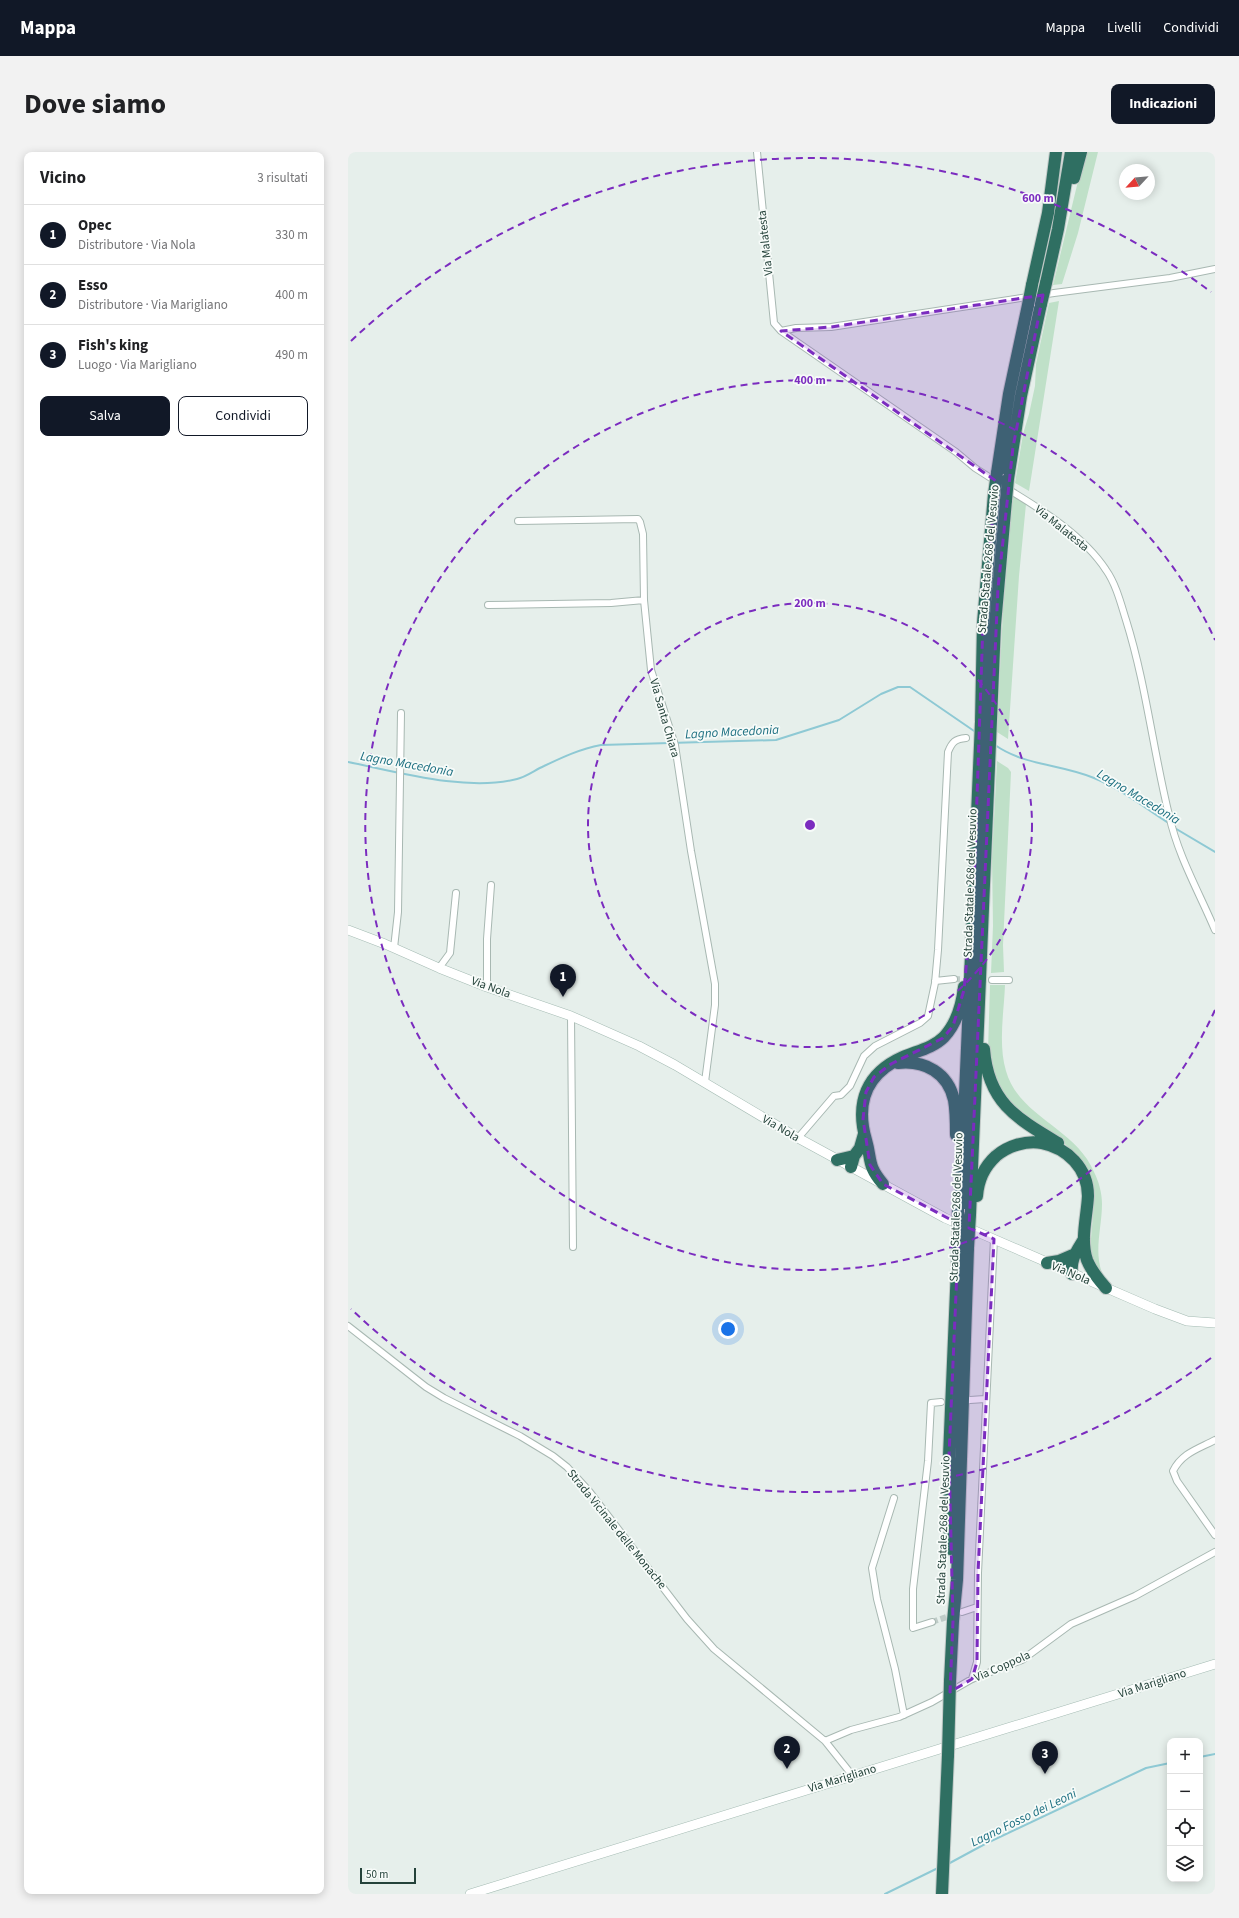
<!DOCTYPE html>
<html lang="it">
<meta charset="utf-8">
<style>
:root{--surface:#fff;--page:#f2f2f2;--text:#202124;--muted:#757577;--line:#e0e0e0;--accent:#111827}
body{margin:0;font-family:"Source Sans 3",sans-serif;background:var(--page);color:var(--text)}
.controls{position:absolute;right:12px;bottom:12px;display:grid;overflow:hidden;border-radius:8px;box-shadow:0 2px 10px #0003}
.controls button{width:36px;height:36px;display:grid;place-items:center;padding:0;border:0;border-bottom:1px solid var(--line);background:var(--surface);color:var(--text);font:20px sans-serif}
.compass{position:absolute;left:771px;top:12px;width:36px;height:36px;border-radius:50%;background:var(--surface);box-shadow:0 2px 10px #0003;rotate:244deg}
.scale{position:absolute;left:12px;bottom:10px;width:56px;box-sizing:border-box;padding-left:4px;border:2px solid #24423a;border-top:0;font-size:11px;line-height:14px;white-space:nowrap;color:#24423a;-webkit-text-stroke:3px #f7fbf9;paint-order:stroke}
.you{position:absolute;left:380px;top:1177px;width:14px;height:14px;margin:-10px;border:3px solid #fff;border-radius:50%;background:#1a73e8;box-shadow:0 0 0 6px #1a73e833}
.badge{display:grid;place-items:center;width:26px;height:26px;border-radius:50%;background:var(--accent);color:#fff;font-size:13px;font-weight:700}
.pin{position:absolute;translate:-50% -33px;filter:drop-shadow(0 1px 2px #0008)}
.pin::after{content:'';position:absolute;top:21px;width:14px;height:12px;background:inherit;clip-path:polygon(0 0,100% 0,50% 100%)}
.list{margin:0;padding:0;list-style:none}
h2{display:flex;justify-content:space-between;align-items:center;height:52px;margin:0;padding:0 16px;font-size:17px}
h2 small{font-size:13px;font-weight:400;color:var(--muted)}
.list li{display:grid;grid-template-columns:26px 1fr auto;gap:12px;align-items:center;box-sizing:border-box;height:60px;padding:0 16px;border-top:1px solid var(--line)}
.list b{display:block;font-size:15px;white-space:nowrap}
.list p{margin:0;font-size:13px;white-space:nowrap;color:var(--muted)}
.list em{font-size:13px;font-style:normal;color:var(--muted)}
.actions{display:flex;gap:8px;padding:12px 16px}
.actions a{flex:1;padding:9px 0;border:1px solid var(--accent);border-radius:8px;text-align:center;font-size:14px;color:var(--accent)}
.actions .main{background:var(--accent);color:#fff}
.icon{flex:none;width:22px;height:22px;fill:none;stroke:currentColor;stroke-width:2;stroke-linecap:round;stroke-linejoin:round}
.map{position:relative;flex:none;width:867px;height:1742px;overflow:hidden;border-radius:8px}
header{display:flex;align-items:center;gap:24px;box-sizing:border-box;height:56px;padding:0 20px;background:var(--accent);color:#fff}
header strong{font-size:19px}
nav{display:flex;gap:22px;margin-inline-start:auto;font-size:14px}
.intro{display:flex;align-items:center;justify-content:space-between;box-sizing:border-box;height:96px;padding:0 24px}
h1{margin:0;font-size:28px}
.button{padding:10px 18px;border-radius:8px;background:var(--accent);color:#fff;font-size:14px;font-weight:700}
main{display:flex;gap:24px;padding:0 24px}
aside{flex:1;background:var(--surface);border-radius:8px;box-shadow:0 2px 10px #0003}
.map>svg:first-child{display:block}
</style>
<header>
<strong>Mappa</strong>
<nav><a>Mappa</a><a>Livelli</a><a>Condividi</a></nav>
</header>
<div class="intro"><h1>Dove siamo</h1><a class="button">Indicazioni</a></div>
<main>
<aside>
<h2>Vicino<small>3 risultati</small></h2>
<ul class="list">
<li><span class="badge">1</span><div><b>Opec</b><p>Distributore · Via Nola</p></div><em>330 m</em></li>
<li><span class="badge">2</span><div><b>Esso</b><p>Distributore · Via Marigliano</p></div><em>400 m</em></li>
<li><span class="badge">3</span><div><b>Fish's king</b><p>Luogo · Via Marigliano</p></div><em>490 m</em></li>
</ul>
<div class="actions"><a class="main">Salva</a><a>Condividi</a></div>
</aside>
<div class="map">
<svg width="867" height="1742" viewBox="0 0 867 1742">
<rect width="100%" height="100%" fill="#e6efeb"/>
<path fill="#bfe0c8" d="M 737,0 L 750,0 L 730,81 L 714,132 L 705,133 Z
M 711,149 L 681,339 L 667,331 L 675,282 L 681,262 L 687,234 L 688,212 L 701,151 Z
M 665,343 L 678,352 L 671,424 L 660,587 L 649,580 L 655,458 Z
M 649,609 L 660,616 L 663,620 L 655,793 L 656,820 L 643,821 L 645,774 L 644,706 Z
M 642,833 L 657,833 C 656,860 650,892 658,919 C 671,965 728,976 746,1020 C 751,1030 754,1041 754,1052 C 754,1077 744,1104 757,1127 L 748,1117 L 742,1098 L 746,1051 L 745,1031 L 733,1008 L 717,992 L 673,965 L 648,934 L 640,899 Z"/>
<g fill="none" stroke-linecap="round" stroke-linejoin="round">
<path stroke="#8ec9d4" stroke-width="2" d="M 647,593 C 677,614 713,612 746,626 C 773,637 797,656 822,672
M 0,610 C 49,620 119,640 169,627 C 178,625 187,618 196,614 C 215,605 232,597 253,593 L 428,588 L 491,568 L 533,542 L 550,535 L 562,535 L 629,581
M 825,675 L 867,700
M 852,1605 L 867,1602
M 600,1712 L 637,1692 L 798,1616 L 822,1611
M 537,1742 L 590,1716"/>
<path stroke="#bfccc8" stroke-width="6" stroke-dasharray="6 3" stroke-linecap="butt" d="M 606,827 L 644,828
M 584,1470 L 607,1462"/>
<g stroke="#a8b8b2" stroke-width="8">
<path id="street" d="M 409,0 L 426,171 L 433,179 L 448,176 L 483,175 L 706,141 L 822,126 L 867,117
M 433,179 L 608,300 L 627,316 L 649,330
M 658,336 C 693,357 736,384 758,418 C 768,432 773,452 778,468 C 798,532 805,598 821,663 C 830,704 851,740 867,778
M 170,369 L 290,367 L 292,370 L 295,382 L 296,448 L 303,518 L 327,593 L 343,699 L 367,832 L 367,853 L 357,930
M 140,453 L 263,451 L 296,448
M 46,796 L 50,760 L 53,561
M 91,816 L 102,801 L 108,741
M 644,828 L 661,828
M 587,829 L 606,827
M 139,835 L 139,787 L 143,733
M 223,864 L 225,1095
M 450,986 L 486,944 L 493,943 L 502,934 L 516,904 L 527,894 L 572,871 L 580,864 L 587,831 L 590,798 L 600,600 C 604,590 607,587 618,586
M 0,1174 L 78,1235 L 96,1246 L 172,1284 L 205,1304 L 219,1315 L 241,1339 L 339,1467 L 366,1497 L 477,1589 L 504,1623
M 622,1248 L 637,1247
M 867,1288 C 850,1297 834,1301 825,1319 L 829,1329 L 867,1383
M 546,1346 L 524,1416 L 529,1447 L 547,1517 L 556,1563
M 614,1460 L 629,1455
M 584,1470 L 565,1476 L 565,1437 L 580,1309 L 583,1251 L 593,1250
M 624,1527 L 629,1510 L 630,1421 L 646,1087
M 477,1589 L 503,1578 L 551,1565 L 584,1550 L 624,1527 L 674,1508 L 723,1472 L 787,1444 L 867,1400"/>
</g>
<g stroke="#a4bbb3" stroke-width="10">
<path id="secondary" d="M 0,778 L 37,792 L 91,816 L 139,835 L 223,864 L 291,894 L 327,913 L 450,986 L 597,1066 L 807,1157 L 839,1169 L 867,1171
M 122,1742 L 867,1512"/>
</g>
<g stroke="#c2cac8" stroke-width="14">
<path id="highway" d="M 726,26 L 733,0
M 698,131 L 710,77 L 723,0
M 684,133 L 700,61 L 708,0
M 649,321 L 661,242 L 680,153
M 660,327 L 673,244 L 693,152
M 636,897 C 640,950 668,966 710,991
M 550,911 C 577,908 600,921 606,948 C 608,959 608,972 608,983
M 489,1008 L 506,1004
M 503,1015 L 506,1004 L 512,996 L 516,982
M 535,1032 C 519,1013 524,1009 518,988 C 507,950 519,921 555,905 C 569,899 585,896 596,885 C 608,872 614,853 616,835
M 629,1044 C 630,1029 636,1015 648,1004 C 660,994 678,988 694,991 C 719,996 740,1016 740,1044 C 739,1065 732,1087 739,1108 C 743,1118 750,1127 758,1136
M 612,1059 L 633,570 L 635,471 L 646,342
M 622,1063 L 647,473 L 658,348
M 699,1111 L 711,1109 L 725,1103
M 724,1122 C 722,1107 729,1099 736,1087
M 602,1397 L 601,1304 L 610,1092
M 602,1529 L 605,1469 L 609,1428 L 620,1096
M 594,1742 L 600,1603"/>
</g>
<use href="#street" stroke="#fff" stroke-width="6"/>
<use href="#secondary" stroke="#fff" stroke-width="9"/>
<use href="#highway" stroke="#2f6f62" stroke-width="12"/>
<g stroke="#c2cac8" stroke-width="14" stroke-linecap="butt">
<path id="highway-bridge" d="M 693,152 L 698,131
M 680,153 L 684,133
M 646,342 L 649,321
M 658,348 L 660,327
M 610,1057 L 610,1092
M 620,1096 L 622,1063
M 600,1603 L 602,1529"/>
</g>
<use href="#highway-bridge" stroke="#2f6f62" stroke-width="12"/>
</g>
<path fill="#7b2cbf" fill-opacity="0.2" stroke="#7b2cbf" stroke-width="3" stroke-dasharray="8 5" stroke-linejoin="round" d="M 695,143 L 665,295 L 650,436 L 621,1076 L 646,1087 L 630,1421 L 629,1510 L 624,1527 L 602,1540 L 605,1469 L 601,1304 L 611,1072 L 535,1032 L 522,1013 L 515,967 L 518,940 L 526,925 L 543,912 L 595,886 L 605,874 L 616,838 L 626,732 L 635,471 L 648,329 L 433,179 L 483,175 Z"/>
<g fill="none" stroke="#7b2cbf" stroke-width="2" stroke-dasharray="7 5">
<circle cx="462" cy="673" r="222"/>
<path d="M867 858A445 445 0 1 1 867 488"/>
<path d="M863 1206A667 667 0 0 1 3 1157M3 189A667 667 0 0 1 863 140"/>
</g>
<g text-anchor="middle" stroke-width="3.5" stroke-linejoin="round" paint-order="stroke">
<g font-size="12" fill="#24423a" stroke="#f7fbf9">
<text transform="translate(417 91) rotate(-96)" y="4">Via Malatesta</text>
<text transform="translate(714 376) rotate(39)" y="4">Via Malatesta</text>
<text transform="translate(640 407) rotate(-85)" y="4">Strada Statale 268 del Vesuvio</text>
<text transform="translate(317 566) rotate(74)" y="4">Via Santa Chiara</text>
<text transform="translate(622 731) rotate(-88)" y="4">Strada Statale 268 del Vesuvio</text>
<text transform="translate(143 835) rotate(20)" y="4">Via Nola</text>
<text transform="translate(433 976) rotate(30)" y="4">Via Nola</text>
<text transform="translate(608 1055) rotate(-88)" y="4">Strada Statale 268 del Vesuvio</text>
<text transform="translate(723 1121) rotate(23)" y="4">Via Nola</text>
<text transform="translate(269 1377) rotate(51)" y="4">Strada Vicinale delle Monache</text>
<text transform="translate(595 1378) rotate(-88)" y="4">Strada Statale 268 del Vesuvio</text>
<text transform="translate(654 1514) rotate(-24)" y="4">Via Coppola</text>
<text transform="translate(804 1531) rotate(-18)" y="4">Via Marigliano</text>
<text transform="translate(494 1626) rotate(-17)" y="4">Via Marigliano</text>
</g>
<g font-size="13" font-style="italic" fill="#1c6f80" stroke="#f7fbf9">
<text transform="translate(384 579) rotate(-3)" y="5">Lagno Macedonia</text>
<text transform="translate(59 611) rotate(10)" y="5">Lagno Macedonia</text>
<text transform="translate(791 644) rotate(31)" y="5">Lagno Macedonia</text>
<text transform="translate(675 1665) rotate(-26)" y="5">Lagno Fosso dei Leoni</text>
</g>
</g>
<circle cx="462" cy="673" r="6" fill="#7b2cbf" stroke="#f7fbf9" stroke-width="2"/>
<g font-size="12" text-anchor="middle" font-weight="bold" fill="#7b2cbf" stroke="#f7fbf9" stroke-width="3.5" stroke-linejoin="round" paint-order="stroke">
<text x="690" y="50">600 m</text>
<text x="462" y="232">400 m</text>
<text x="462" y="455">200 m</text>
</g>
</svg>
<div class="controls">
<button>+</button>
<button>−</button>
<button><svg class="icon" aria-label="locate" viewBox="0 0 24 24"><circle cx="12" cy="12" r="6"/><path d="M12 2v4M12 18v4M2 12h4M18 12h4"/></svg></button>
<button><svg class="icon" aria-label="layers" viewBox="0 0 24 24"><path d="M12 4l9 5-9 5-9-5zM3 14l9 5 9-5"/></svg></button>
</div>
<svg class="compass" viewBox="-18 -18 36 36"><path d="M0-13l5 13h-10z" fill="#e53935"/><path d="M0 13l5-13h-10z" fill="#757577"/></svg>
<div class="scale">50 m</div>
<div class="you"></div>
<div class="pin badge" style="left:215px;top:845px">1</div>
<div class="pin badge" style="left:439px;top:1617px">2</div>
<div class="pin badge" style="left:697px;top:1622px">3</div>
</div>
</main>
